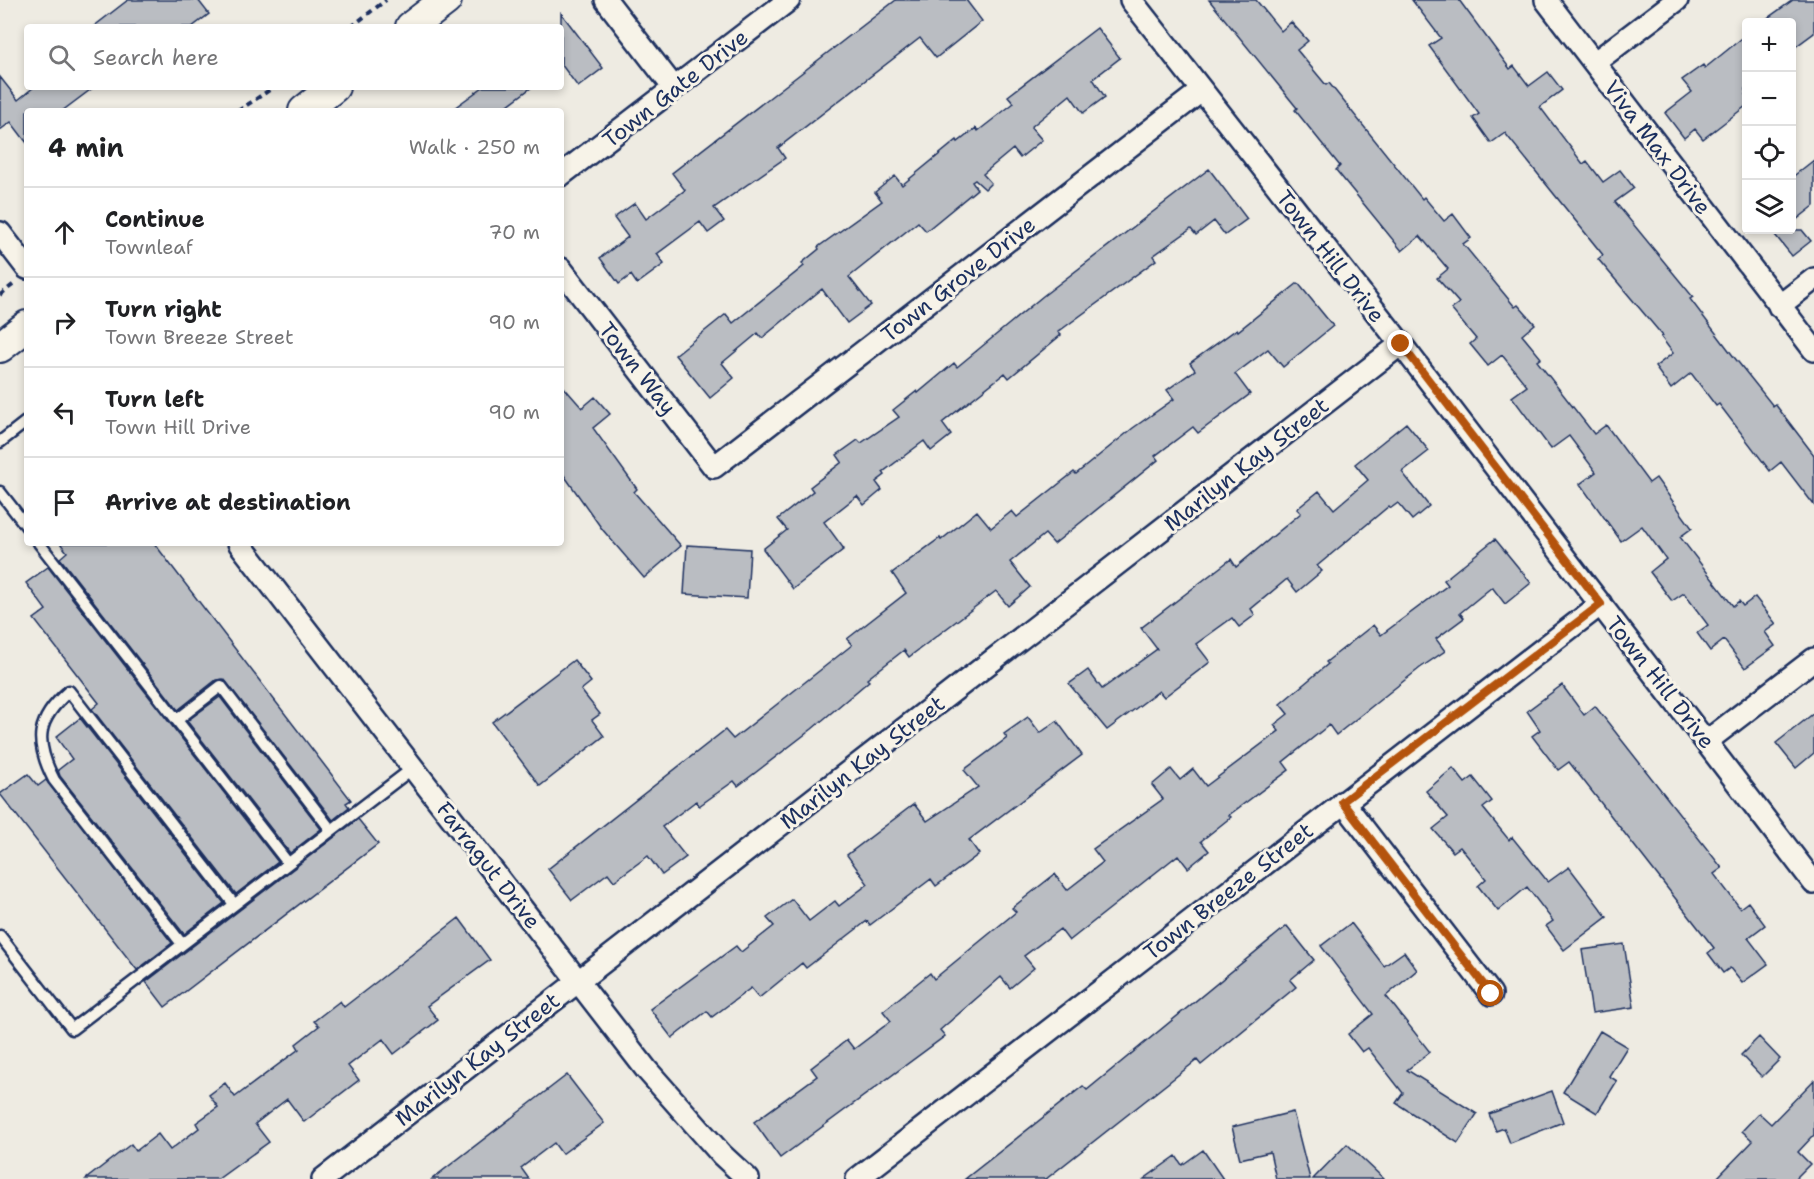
<!DOCTYPE html>
<meta charset="utf-8">
<style>
:root{--surface:#fff;--page:#f2f2f2;--text:#202124;--muted:#757577;--line:#e0e0e0}
body{margin:0;font-family:"Shantell Sans",sans-serif;background:var(--page);color:var(--text)}
.controls{position:absolute;right:18px;top:18px;display:grid;overflow:hidden;border-radius:6px;box-shadow:0 3px 9px #0003}
.controls button{width:54px;height:54px;display:grid;place-items:center;padding:0;border:0;border-bottom:2px solid var(--line);background:var(--surface);color:var(--text);font:30px sans-serif}
.stop{position:absolute;width:18px;height:18px;margin:-14px;border:4px solid #b45309;border-radius:50%;background:#fff}
.stop.end{background:#b45309;border-color:#fff;box-shadow:0 2px 6px #0008}
.list{margin:0;padding:0;list-style:none}
h2{display:flex;justify-content:space-between;align-items:center;height:78px;margin:0;padding:0 24px;font-size:26px}
h2 small{font-size:20px;font-weight:400;color:var(--muted)}
.list li{display:grid;grid-template-columns:39px 1fr auto;gap:18px;align-items:center;box-sizing:border-box;height:90px;padding:0 24px;border-top:2px solid var(--line)}
.list b{display:block;font-size:22px;white-space:nowrap}
.list p{margin:0;font-size:20px;white-space:nowrap;color:var(--muted)}
.list em{font-size:20px;font-style:normal;color:var(--muted)}
.icon{flex:none;width:33px;height:33px;fill:none;stroke:currentColor;stroke-width:2;stroke-linecap:round;stroke-linejoin:round}
.map{position:relative;flex:none;width:1814px;height:1179px;overflow:hidden}
.search{position:absolute;background:var(--surface);box-shadow:0 3px 9px #0003;left:24px;top:24px;width:540px;height:66px;display:flex;align-items:center;gap:15px;box-sizing:border-box;padding:0 21px;border-radius:6px;color:var(--muted);font-size:22px}
.panel{position:absolute;background:var(--surface);box-shadow:0 3px 9px #0003;left:24px;top:108px;width:540px;height:438px;border-radius:6px}
.map>svg:first-child{display:block}
</style>
<div class="map">
<svg width="1814" height="1179" viewBox="0 0 1814 1179">
<rect width="100%" height="100%" fill="#eeebe2"/>
<filter id="ink" filterUnits="userSpaceOnUse"><feTurbulence type="fractalNoise" baseFrequency=".0167" numOctaves="2"/><feDisplacementMap in="SourceGraphic" scale="12" xChannelSelector="R" yChannelSelector="G"/><feConvolveMatrix kernelMatrix="1 2 1 2 8 2 1 2 1" color-interpolation-filters="sRGB"/></filter>
<g filter="url(#ink)">
<path fill="#babdc2" stroke="#1b2f5e" stroke-width="1.5" d="M 128,0 L 198,0 L 209,14 L 192,27 L 93,27 Z
M 896,0 L 966,0 L 982,21 L 936,58 L 920,38 L 778,148 L 785,158 L 714,208 L 724,221 L 708,233 L 700,222 L 657,254 L 664,264 L 637,284 L 631,275 L 619,284 L 600,258 L 628,237 L 614,218 L 635,203 L 646,219 L 685,190 L 672,173 Z
M 1209,0 L 1256,0 L 1281,31 L 1291,22 L 1308,41 L 1297,50 L 1326,85 L 1329,83 L 1422,199 L 1424,197 L 1444,221 L 1453,214 L 1471,238 L 1463,244 L 1515,307 L 1518,305 L 1535,324 L 1522,335 L 1541,358 L 1537,361 L 1594,434 L 1606,425 L 1649,483 L 1656,478 L 1692,528 L 1680,537 L 1733,606 L 1739,601 L 1743,606 L 1755,597 L 1776,624 L 1765,632 L 1775,646 L 1745,668 L 1724,640 L 1710,651 L 1697,633 L 1708,625 L 1684,593 L 1672,601 L 1650,572 L 1666,559 L 1642,526 L 1621,541 L 1580,484 L 1596,472 L 1569,436 L 1551,449 L 1512,397 L 1527,386 L 1502,355 L 1488,366 L 1470,344 L 1476,339 L 1451,309 L 1459,303 L 1437,278 L 1448,269 L 1420,236 L 1402,251 L 1336,170 L 1340,166 L 1295,110 L 1297,108 Z
M 1412,0 L 1459,0 L 1510,69 L 1514,66 L 1529,86 L 1548,72 L 1562,90 L 1540,107 L 1583,164 L 1587,161 L 1603,182 L 1620,170 L 1634,188 L 1615,202 L 1693,297 L 1690,299 L 1734,357 L 1773,406 L 1775,404 L 1814,455 L 1814,505 L 1781,462 L 1770,471 L 1719,404 L 1716,406 L 1691,373 L 1671,389 L 1655,367 L 1673,353 L 1661,337 L 1663,336 L 1598,259 L 1603,255 L 1505,133 L 1491,143 L 1473,118 L 1479,114 L 1429,46 L 1441,38 Z
M 1793,0 L 1814,0 L 1814,33 L 1791,50 L 1791,22 L 1762,22 Z
M 561,13 L 603,68 L 578,87 L 561,64 Z
M 1097,28 L 1120,58 L 1093,79 L 1105,97 L 1083,113 L 1070,95 L 1031,127 L 1042,140 L 1020,158 L 1013,149 L 983,174 L 991,183 L 985,189 L 975,180 L 972,182 L 977,189 L 926,231 L 918,222 L 849,277 L 871,305 L 847,323 L 822,289 L 762,338 L 758,333 L 722,363 L 734,378 L 710,398 L 675,355 L 726,314 L 733,323 L 804,266 L 802,263 L 819,249 L 818,247 L 882,201 L 875,192 L 895,176 L 902,185 L 957,140 L 958,142 L 976,128 L 978,131 L 1014,103 L 1008,96 Z
M 1746,35 L 1746,106 L 1703,139 L 1695,129 L 1684,138 L 1665,113 L 1692,92 L 1682,80 L 1703,65 L 1705,68 Z
M 0,77 L 18,100 L 34,87 L 94,87 L 62,111 L 27,111 L 27,143 L 11,122 L 0,130 Z
M 483,87 L 532,87 L 500,111 L 450,111 Z
M 1814,160 L 1814,206 L 1791,224 L 1791,178 Z
M 1209,169 L 1247,219 L 1225,235 L 1214,221 L 1196,235 L 1191,229 L 1153,256 L 1156,260 L 1058,332 L 1061,335 L 1009,378 L 1005,373 L 942,423 L 951,435 L 931,451 L 924,441 L 883,472 L 885,475 L 876,482 L 882,490 L 864,505 L 857,496 L 824,522 L 844,549 L 793,589 L 763,549 L 787,530 L 778,519 L 813,491 L 810,487 L 842,462 L 837,455 L 858,440 L 861,443 L 899,417 L 893,410 L 917,391 L 918,393 L 954,363 L 957,367 L 1043,296 Z
M 1771,230 L 1802,230 L 1811,241 L 1792,256 Z
M 1298,283 L 1333,326 L 1283,367 L 1268,349 L 1235,374 L 1250,394 L 1198,433 L 1193,427 L 1155,456 L 1158,460 L 1054,544 L 1045,534 L 1010,562 L 1030,587 L 1008,606 L 996,591 L 909,657 L 904,650 L 867,679 L 869,681 L 812,729 L 738,786 L 734,781 L 699,806 L 696,801 L 662,827 L 686,857 L 662,875 L 648,856 L 614,881 L 608,873 L 572,900 L 548,869 L 725,730 L 733,739 L 852,645 L 847,639 L 906,593 L 892,573 L 940,538 L 941,540 L 977,511 L 991,528 L 1012,511 L 1017,517 L 1074,472 L 1076,474 L 1133,428 L 1174,399 L 1167,390 L 1195,370 L 1190,363 L 1237,329 L 1238,331 Z
M 561,384 L 582,408 L 595,397 L 610,414 L 593,428 L 637,489 L 634,492 L 681,546 L 644,578 L 602,529 L 561,471 Z
M 1406,423 L 1429,451 L 1402,472 L 1429,506 L 1412,520 L 1398,503 L 1391,508 L 1389,506 L 1317,566 L 1322,571 L 1297,592 L 1287,579 L 1251,609 L 1255,615 L 1239,627 L 1232,618 L 1196,644 L 1210,662 L 1164,697 L 1159,691 L 1107,730 L 1069,684 L 1088,670 L 1102,689 L 1157,649 L 1141,628 L 1231,559 L 1236,567 L 1301,513 L 1297,509 L 1319,491 L 1334,509 L 1368,480 L 1355,464 Z
M 1495,539 L 1531,583 L 1505,604 L 1492,587 L 1460,613 L 1464,618 L 1436,639 L 1445,651 L 1420,668 L 1336,735 L 1329,725 L 1283,762 L 1289,770 L 1229,815 L 1231,817 L 1201,841 L 1209,851 L 1188,868 L 1178,855 L 1069,941 L 1060,929 L 1024,956 L 1034,968 L 1010,988 L 1001,977 L 940,1030 L 945,1036 L 780,1158 L 754,1122 L 817,1076 L 811,1068 L 847,1040 L 854,1049 L 891,1021 L 883,1011 L 930,973 L 934,979 L 1016,912 L 1012,908 L 1055,874 L 1067,890 L 1103,862 L 1093,849 L 1163,799 L 1152,785 L 1171,769 L 1180,780 L 1193,769 L 1206,786 L 1279,731 L 1274,725 L 1288,714 L 1280,704 L 1328,664 L 1326,662 L 1373,625 L 1381,635 L 1448,585 L 1444,580 Z
M 60,543 L 154,543 L 351,800 L 346,803 L 349,807 L 333,820 L 224,679 L 216,680 L 178,710 L 60,558 L 67,552 Z
M 687,545 L 750,549 L 747,598 L 684,594 Z
M 48,567 L 278,862 L 236,894 L 92,709 L 99,703 L 34,619 L 46,610 L 26,583 Z
M 574,660 L 591,682 L 581,690 L 600,714 L 592,720 L 604,736 L 540,786 L 492,722 Z
M 1562,685 L 1584,715 L 1595,706 L 1722,868 L 1714,874 L 1740,908 L 1748,902 L 1765,925 L 1748,938 L 1768,964 L 1742,983 L 1730,968 L 1723,973 L 1708,953 L 1714,948 L 1569,762 L 1558,770 L 1532,736 L 1540,730 L 1527,711 Z
M 220,697 L 321,829 L 290,853 L 187,721 Z
M 1814,713 L 1814,753 L 1796,768 L 1776,743 Z
M 1028,717 L 1040,733 L 1057,721 L 1082,755 L 969,840 L 979,854 L 936,886 L 931,879 L 870,925 L 867,921 L 806,968 L 802,963 L 759,998 L 751,988 L 712,1017 L 707,1011 L 672,1038 L 650,1009 L 736,946 L 741,952 L 774,926 L 767,918 L 792,899 L 809,921 L 835,901 L 839,906 L 868,884 L 847,855 L 914,804 L 927,821 L 978,787 L 964,770 L 1007,738 L 1004,734 Z
M 80,718 L 224,903 L 184,934 L 60,776 L 58,770 L 72,759 L 56,737 Z
M 1453,768 L 1465,783 L 1473,777 L 1492,801 L 1483,808 L 1509,840 L 1512,837 L 1548,882 L 1569,867 L 1607,917 L 1564,950 L 1546,926 L 1553,921 L 1527,887 L 1498,911 L 1478,886 L 1486,879 L 1460,847 L 1453,852 L 1433,829 L 1448,817 L 1426,791 Z
M 28,774 L 38,786 L 46,780 L 172,943 L 137,970 L 0,794 Z
M 358,819 L 378,844 L 165,1007 L 146,982 Z
M 459,918 L 490,960 L 427,1006 L 438,1020 L 394,1054 L 383,1039 L 348,1066 L 359,1080 L 304,1122 L 287,1099 L 255,1124 L 269,1142 L 218,1179 L 86,1179 L 131,1144 L 136,1151 L 158,1134 L 170,1150 L 199,1128 L 196,1123 L 218,1107 L 209,1095 L 225,1083 L 235,1097 L 299,1049 L 296,1044 L 319,1026 L 314,1021 L 340,1001 L 344,1007 Z
M 1351,923 L 1384,966 L 1404,952 L 1417,970 L 1386,996 L 1430,1052 L 1407,1070 L 1477,1114 L 1458,1143 L 1396,1103 L 1403,1093 L 1368,1048 L 1362,1052 L 1348,1034 L 1373,1014 L 1321,946 Z
M 1287,926 L 1314,960 L 1290,980 L 1296,987 L 1201,1065 L 1197,1060 L 1046,1179 L 965,1179 L 1083,1086 L 1087,1090 Z
M 1624,944 L 1634,1007 L 1592,1013 L 1582,950 Z
M 1600,1031 L 1627,1047 L 1609,1076 L 1617,1081 L 1597,1113 L 1563,1092 Z
M 1759,1037 L 1780,1059 L 1762,1077 L 1741,1055 Z
M 567,1075 L 604,1123 L 562,1154 L 554,1143 L 521,1168 L 529,1179 L 432,1179 Z
M 1814,1080 L 1814,1135 L 1798,1152 L 1810,1164 L 1795,1179 L 1716,1179 L 1753,1141 L 1742,1131 L 1759,1113 L 1771,1124 Z
M 1552,1091 L 1563,1122 L 1510,1143 L 1504,1128 L 1496,1131 L 1489,1114 Z
M 1293,1112 L 1310,1179 L 1276,1179 L 1270,1152 L 1240,1159 L 1232,1127 Z
M 1347,1144 L 1384,1179 L 1313,1179 Z
M 1203,1150 L 1223,1179 L 1144,1179 L 1176,1156 L 1182,1165 Z"/>
<g fill="none" stroke-linecap="round" stroke-linejoin="round">
<g stroke="#1b2f5e" stroke-width="15">
<path id="lane" d="M 0,442 L 27,421
M 0,492 L 27,527
M 39,543 L 288,863
M 177,720 L 221,686 L 331,830
M 0,936 L 72,1029 L 413,768
M 182,944 L 54,780 C 34,741 36,720 69,691 L 234,904"/>
</g>
<g stroke="#1b2f5e" stroke-width="26">
<path id="street" d="M 606,0 L 674,88
M 1131,0 L 1401,344 L 1814,883
M 1546,0 L 1814,350
M 1594,63 L 1677,0
M 561,175 L 789,0
M 0,233 L 27,268
M 561,269 L 714,467 L 1201,91
M 1779,306 L 1814,279
M 239,543 L 646,1069 L 722,1155 L 748,1179
M 1707,741 L 1814,659
M 1343,802 L 1491,994
M 323,1179 L 1401,344
M 857,1179 L 1601,604"/>
</g>
<g stroke="#1b2f5e" stroke-width="34">
<path id="secondary" d="M 411,27 L 446,0
M 304,111 L 334,87
M 0,347 L 27,326"/>
</g>
<path stroke="#1b2f5e" stroke-width="4" stroke-dasharray="6 4.5" stroke-linecap="butt" d="M 351,27 L 386,0
M 238,111 L 274,87
M 0,295 L 14,284"/>
<use href="#lane" stroke="#f7f3e8" stroke-width="10"/>
<use href="#street" stroke="#f7f3e8" stroke-width="21"/>
<use href="#secondary" stroke="#f7f3e8" stroke-width="30"/>
</g>
</g>
<g fill="none" stroke-linecap="round" stroke-linejoin="round" filter="url(#ink)">
<path stroke="#b45309" stroke-width="8" d="M 1401,344 L 1601,604 L 1342,802 L 1491,994"/>
</g>
<g text-anchor="middle" stroke-width="6" stroke-linejoin="round" paint-order="stroke">
<g font-size="22" fill="#1b2f5e" stroke="#f7f3e8">
<text transform="translate(675 88) rotate(-38)" y="8">Town Gate Drive</text>
<text transform="translate(1658 147) rotate(53)" y="8">Viva Max Drive</text>
<text transform="translate(1331 256) rotate(52)" y="8">Town Hill Drive</text>
<text transform="translate(958 279) rotate(-38)" y="8">Town Grove Drive</text>
<text transform="translate(638 368) rotate(52)" y="8">Town Way</text>
<text transform="translate(1246 464) rotate(-38)" y="8">Marilyn Kay Street</text>
<text transform="translate(1661 682) rotate(52)" y="8">Town Hill Drive</text>
<text transform="translate(862 762) rotate(-38)" y="8">Marilyn Kay Street</text>
<text transform="translate(489 865) rotate(52)" y="8">Farragut Drive</text>
<text transform="translate(1228 891) rotate(-38)" y="8">Town Breeze Street</text>
<text transform="translate(477 1059) rotate(-38)" y="8">Marilyn Kay Street</text>
</g>
</g>
</svg>
<div class="controls">
<button>+</button>
<button>−</button>
<button><svg class="icon" aria-label="locate" viewBox="0 0 24 24"><circle cx="12" cy="12" r="6"/><path d="M12 2v4M12 18v4M2 12h4M18 12h4"/></svg></button>
<button><svg class="icon" aria-label="layers" viewBox="0 0 24 24"><path d="M12 4l9 5-9 5-9-5zM3 14l9 5 9-5"/></svg></button>
</div>
<div class="stop" style="left:1491px;top:994px"></div>
<div class="stop end" style="left:1401px;top:344px"></div>
<div class="search"><svg class="icon" aria-label="search" viewBox="0 0 24 24"><circle cx="10" cy="10" r="6"/><path d="M15 15l6 6"/></svg>Search here</div>
<section class="panel">
<h2>4 min<small>Walk · 250 m</small></h2>
<ul class="list">
<li><svg class="icon" aria-label="ahead" viewBox="0 0 24 24"><path d="M12 20V5M6 11l6-6 6 6"/></svg><div><b>Continue</b><p>Townleaf</p></div><em>70 m</em></li>
<li><svg class="icon" aria-label="right" viewBox="0 0 24 24"><path d="M7 20v-9h11M14 6l5 5-5 5"/></svg><div><b>Turn right</b><p>Town Breeze Street</p></div><em>90 m</em></li>
<li><svg class="icon" aria-label="left" viewBox="0 0 24 24"><path d="M17 20v-9H6M10 6l-5 5 5 5"/></svg><div><b>Turn left</b><p>Town Hill Drive</p></div><em>90 m</em></li>
<li><svg class="icon" aria-label="arrive" viewBox="0 0 24 24"><path d="M6 21V4h12l-3 4 3 4H6"/></svg><div><b>Arrive at destination</b></div></li>
</ul>
</section>
</div>
